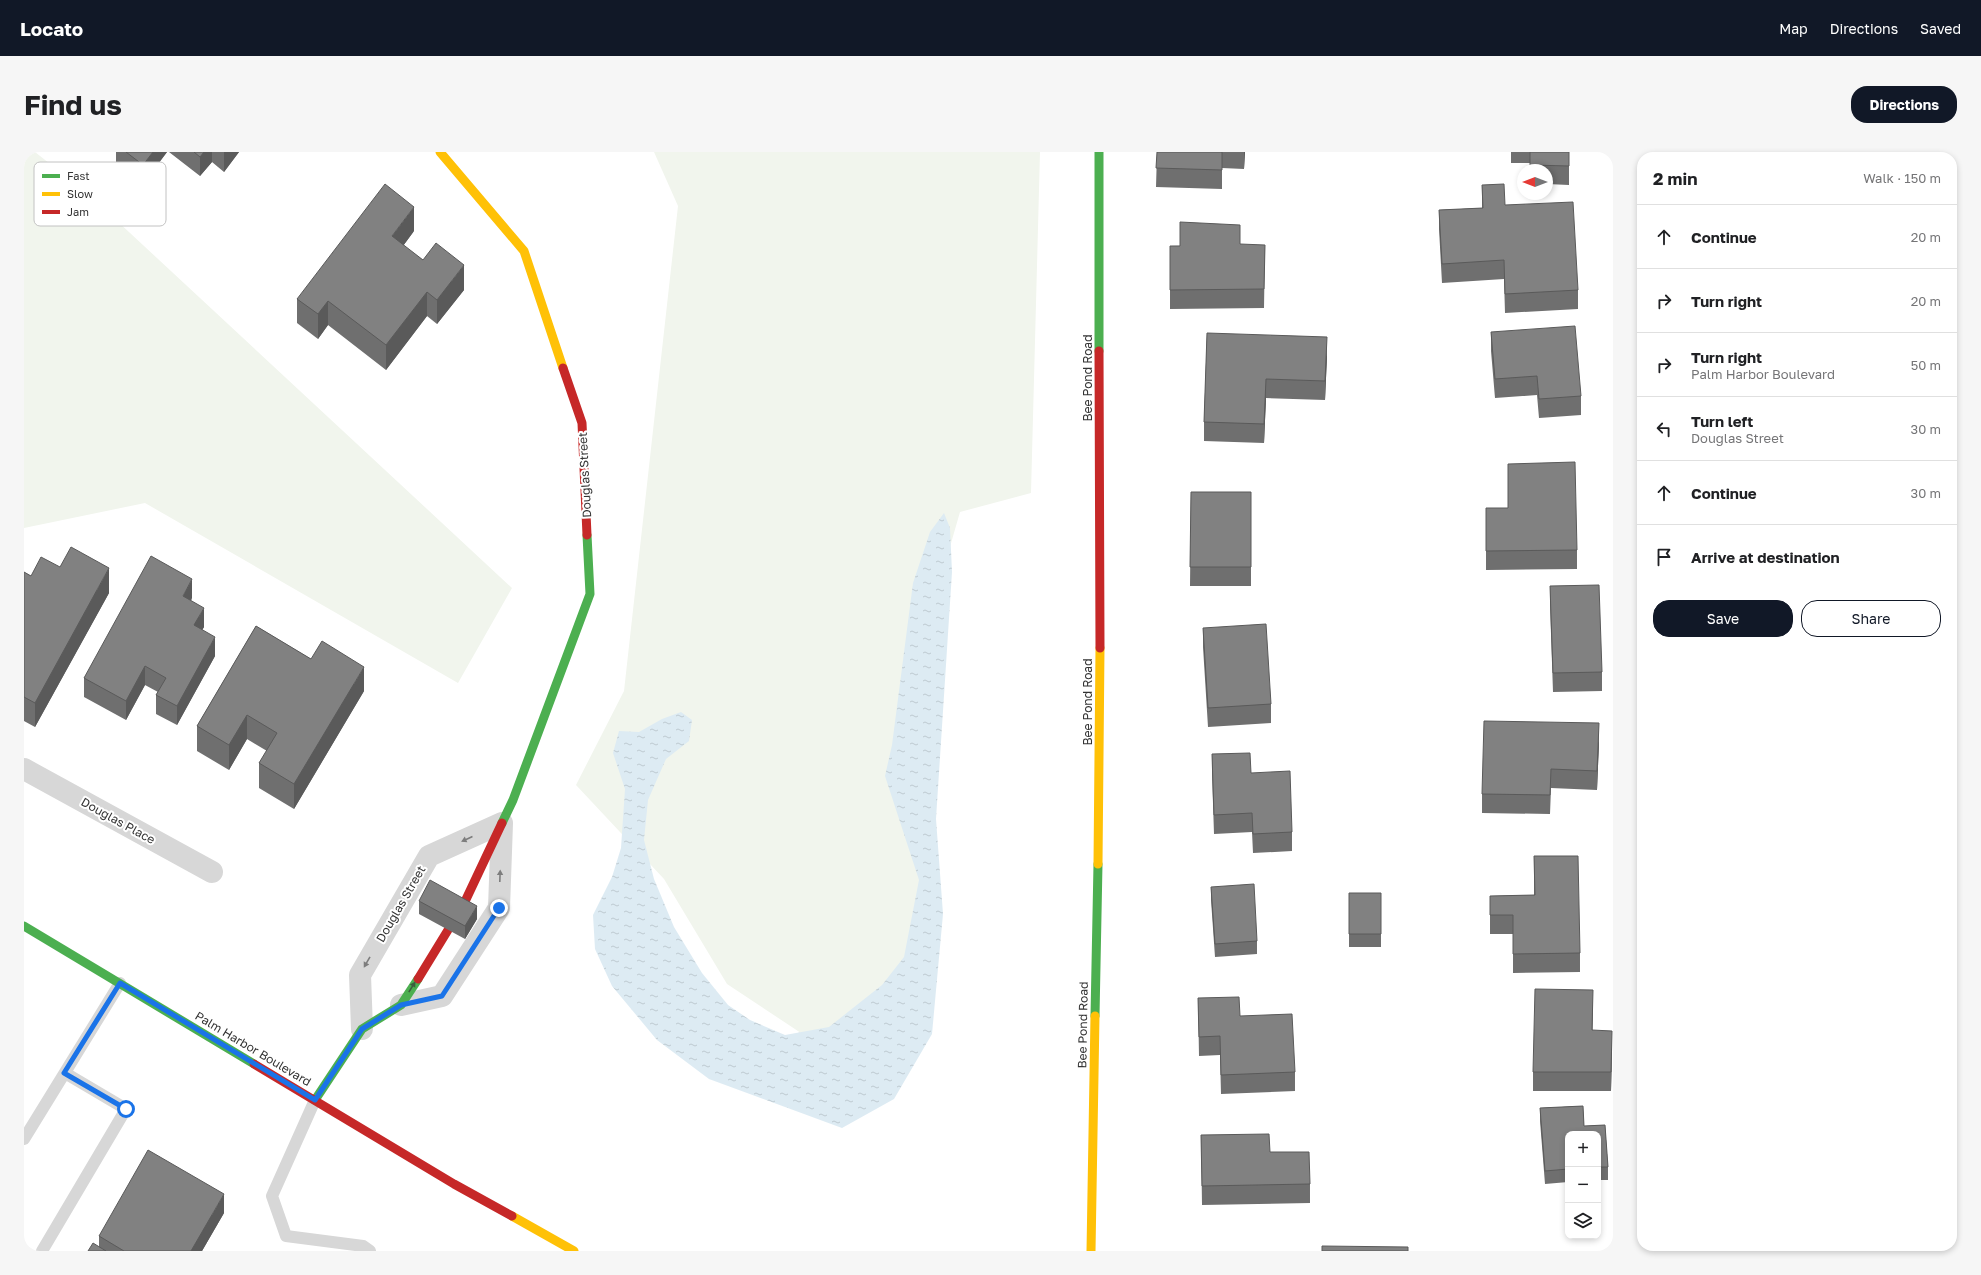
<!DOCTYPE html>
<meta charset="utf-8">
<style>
:root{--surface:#fff;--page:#f6f6f6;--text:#202124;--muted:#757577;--line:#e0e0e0;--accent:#111827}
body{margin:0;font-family:"Golos Text",sans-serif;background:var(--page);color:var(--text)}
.controls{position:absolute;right:12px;bottom:12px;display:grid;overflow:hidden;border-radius:8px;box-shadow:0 2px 6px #0003}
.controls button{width:36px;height:36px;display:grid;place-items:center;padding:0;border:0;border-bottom:1px solid var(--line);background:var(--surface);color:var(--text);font:20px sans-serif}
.compass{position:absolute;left:1493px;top:12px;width:36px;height:36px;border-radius:50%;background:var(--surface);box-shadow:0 2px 6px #0003;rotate:270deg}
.stop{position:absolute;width:12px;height:12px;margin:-9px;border:3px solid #1a73e8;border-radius:50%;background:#fff}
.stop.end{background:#1a73e8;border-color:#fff;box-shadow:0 1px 4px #0008}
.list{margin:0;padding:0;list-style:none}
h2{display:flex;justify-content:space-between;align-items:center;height:52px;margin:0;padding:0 16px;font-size:17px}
h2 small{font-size:13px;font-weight:400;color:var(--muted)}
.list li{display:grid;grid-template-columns:26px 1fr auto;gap:12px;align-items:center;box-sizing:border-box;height:64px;padding:0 16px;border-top:1px solid var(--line)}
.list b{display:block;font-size:15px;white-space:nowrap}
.list p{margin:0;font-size:13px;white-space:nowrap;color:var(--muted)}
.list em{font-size:13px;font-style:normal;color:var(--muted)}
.actions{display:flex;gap:8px;padding:12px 16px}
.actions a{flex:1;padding:9px 0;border:1px solid var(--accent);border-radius:16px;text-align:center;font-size:14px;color:var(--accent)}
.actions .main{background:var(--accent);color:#fff}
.icon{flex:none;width:22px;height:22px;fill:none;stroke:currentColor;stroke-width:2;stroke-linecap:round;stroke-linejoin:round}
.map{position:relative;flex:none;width:1589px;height:1099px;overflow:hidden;border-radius:16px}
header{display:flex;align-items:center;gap:24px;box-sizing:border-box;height:56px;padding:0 20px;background:var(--accent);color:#fff}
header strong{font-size:19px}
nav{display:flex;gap:22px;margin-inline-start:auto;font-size:14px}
.intro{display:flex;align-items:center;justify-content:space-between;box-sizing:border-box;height:96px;padding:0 24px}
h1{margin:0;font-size:28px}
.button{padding:10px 18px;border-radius:16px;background:var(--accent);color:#fff;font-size:14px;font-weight:700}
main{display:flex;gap:24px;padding:0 24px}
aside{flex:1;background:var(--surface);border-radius:16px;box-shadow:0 2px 6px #0003}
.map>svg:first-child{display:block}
</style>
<header>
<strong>Locato</strong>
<nav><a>Map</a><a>Directions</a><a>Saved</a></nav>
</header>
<div class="intro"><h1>Find us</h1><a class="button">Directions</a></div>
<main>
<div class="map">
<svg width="1589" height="1099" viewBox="0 0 1589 1099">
<defs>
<pattern id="water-ripples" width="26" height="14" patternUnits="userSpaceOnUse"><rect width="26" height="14" fill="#ddebf3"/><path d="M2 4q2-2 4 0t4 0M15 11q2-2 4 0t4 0" fill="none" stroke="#becad1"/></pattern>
</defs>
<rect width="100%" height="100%" fill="#fff"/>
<path fill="#f1f5ed" d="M 0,0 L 11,0 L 63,41 L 488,436 L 434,531 L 121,351 L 0,376 Z
M 630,0 L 1016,0 L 1007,341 L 936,360 L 896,499 L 905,711 L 891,814 L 792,891 L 703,832 L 640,727 L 552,633 L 600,539 L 654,54 Z"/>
<path fill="url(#water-ripples)" d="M 920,361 L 926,376 L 928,420 L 912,667 L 919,762 L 908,882 L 870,947 L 818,976 L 685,927 L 633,888 L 588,834 L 571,797 L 569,763 L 588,725 L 597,696 L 601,637 L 589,601 L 595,579 L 615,580 L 638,567 L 657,560 L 668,568 L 665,589 L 642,607 L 624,648 L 620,688 L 630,727 L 650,775 L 678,821 L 704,853 L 726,868 L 761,883 L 805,875 L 858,833 L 880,805 L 895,728 L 861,624 L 868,593 L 889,431 L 906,380 Z"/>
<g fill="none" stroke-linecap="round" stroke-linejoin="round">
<path stroke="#d7d7d7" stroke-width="12" d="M 291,948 L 248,1044 L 262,1084 L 339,1094 L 346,1099
M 0,987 L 96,831
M 18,1099 L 102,957 L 41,921"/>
<path stroke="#d7d7d7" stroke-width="22" d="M 0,617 L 188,720
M 338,877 L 336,823 L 405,704 L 478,671 L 475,756 L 418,844 L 377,853"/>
<path stroke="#4caf50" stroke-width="9" d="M 1075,0 L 1075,199
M 478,671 L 489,648 L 566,442 L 563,383
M 0,774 L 230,912
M 1071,864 L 1074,712
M 291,948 L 338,877 L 377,853 L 394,827"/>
<path stroke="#ffc107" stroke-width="9" d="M 416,0 L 500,99 L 539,216
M 1074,712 L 1076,496
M 488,1064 L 550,1099
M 1067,1099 L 1071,864"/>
<path stroke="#c62828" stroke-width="9" d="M 1075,199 L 1076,496
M 539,216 L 558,271 L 563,383
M 437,758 L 478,671
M 394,827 L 424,778
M 230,912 L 430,1032 L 488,1064"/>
</g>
<path fill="#6f6f6f" d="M 92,0 L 143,0 L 119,32 L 92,10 Z
M 145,0 L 215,0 L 200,20 L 188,10 L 176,24 Z
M 1133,0 L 1221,0 L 1220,17 L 1198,16 L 1198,37 L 1132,35 Z
M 1487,0 L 1545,0 L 1545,33 L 1523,32 L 1523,18 L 1506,18 L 1506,11 L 1487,11 Z
M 1458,33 L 1481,53 L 1554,138 L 1554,157 L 1481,161 L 1480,127 L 1418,131 L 1415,77 L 1415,58 L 1458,56 Z
M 390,79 L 379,94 L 399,108 L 440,138 L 413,172 L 403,164 L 362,218 L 304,173 L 294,187 L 273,171 L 273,147 Z
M 1216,93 L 1241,93 L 1240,156 L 1146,157 L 1146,94 Z
M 1467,180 L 1557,244 L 1557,263 L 1515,266 L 1513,243 L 1471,246 L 1467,199 Z
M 1183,181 L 1303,204 L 1301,248 L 1242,246 L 1240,291 L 1180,289 L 1180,270 Z
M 1167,340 L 1227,340 L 1227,434 L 1166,434 Z
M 1462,356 L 1553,398 L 1553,417 L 1462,418 Z
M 0,420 L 7,424 L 85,441 L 11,575 L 0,569 Z
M 1526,434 L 1578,520 L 1578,539 L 1529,540 L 1526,453 Z
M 168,446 L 167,449 L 180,475 L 178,478 L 191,504 L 153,573 L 132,562 L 132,543 L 134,540 L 121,533 L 102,568 L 60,545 L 60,526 Z
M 232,474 L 340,539 L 270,657 L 235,636 L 235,611 L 243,599 L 223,587 L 205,618 L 173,599 L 173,574 Z
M 1179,476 L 1247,552 L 1247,571 L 1184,575 L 1179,495 Z
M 1575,590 L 1573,638 L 1527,636 L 1526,662 L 1458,661 L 1458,642 Z
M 1188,602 L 1227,621 L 1268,680 L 1268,699 L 1229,701 L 1228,680 L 1190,682 L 1188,621 Z
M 1510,704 L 1556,801 L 1556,820 L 1489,821 L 1489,782 L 1466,782 L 1466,744 L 1510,743 Z
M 1187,735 L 1233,789 L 1233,802 L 1191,805 L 1187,748 Z
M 1325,741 L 1357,741 L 1357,795 L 1325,795 Z
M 395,749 L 453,767 L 441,787 L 395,762 Z
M 1174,846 L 1216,864 L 1271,920 L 1271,939 L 1197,942 L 1196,903 L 1175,904 Z
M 1569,857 L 1568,878 L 1588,898 L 1587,939 L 1509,939 L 1509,920 Z
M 1559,954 L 1560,974 L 1581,973 L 1584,1015 L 1584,1028 L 1574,1028 L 1574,982 L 1544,982 L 1544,1030 L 1521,1032 L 1516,969 L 1516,956 Z
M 1177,983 L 1246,1000 L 1286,1032 L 1286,1051 L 1178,1053 Z
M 200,1061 L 178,1099 L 64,1099 L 75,1095 L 75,1084 Z"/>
<path fill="#5a5a5a" d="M 129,0 L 143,0 L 119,32 L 119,13 Z
M 180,0 L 188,0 L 188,10 L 176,24 L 176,5 Z
M 200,0 L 215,0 L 200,20 Z
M 1220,0 L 1221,0 L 1220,17 Z
M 390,55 L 390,79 L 368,109 L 368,84 Z
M 440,113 L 440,138 L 413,172 L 413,148 Z
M 403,140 L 403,164 L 362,218 L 362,193 Z
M 304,149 L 304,173 L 294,187 L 294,162 Z
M 1303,185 L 1303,204 L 1301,248 L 1301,229 Z
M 1242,227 L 1242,246 L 1240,291 L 1240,272 Z
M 85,416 L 85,441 L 11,575 L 11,551 Z
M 168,427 L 168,446 L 159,463 L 159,444 Z
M 180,456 L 180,475 L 170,492 L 170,473 Z
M 191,485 L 191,504 L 153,573 L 153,554 Z
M 121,514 L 121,533 L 102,568 L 102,549 Z
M 340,515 L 340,539 L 270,657 L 270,632 Z
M 223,563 L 223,587 L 205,618 L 205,593 Z
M 1575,571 L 1575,590 L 1573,638 L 1573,619 Z
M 453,754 L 453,767 L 441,787 L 441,774 Z
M 1569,838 L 1569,857 L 1568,897 L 1568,878 Z
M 1588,879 L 1588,898 L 1587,939 L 1587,920 Z
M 200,1042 L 200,1061 L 178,1099 L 167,1099 Z"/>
<path fill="#818181" stroke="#5a5a5a" d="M 102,0 L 129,0 L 119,13 Z
M 170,0 L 180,0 L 176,5 Z
M 1133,0 L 1198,0 L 1198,18 L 1132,16 Z
M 1506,0 L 1545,0 L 1545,14 L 1506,13 Z
M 361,32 L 390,55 L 368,84 L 399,108 L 412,91 L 440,113 L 413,148 L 403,140 L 362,193 L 304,149 L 294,162 L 273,147 Z
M 1480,32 L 1481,53 L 1549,50 L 1554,138 L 1481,142 L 1480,108 L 1418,112 L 1415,58 L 1459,56 L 1458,33 Z
M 1156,70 L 1216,73 L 1216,92 L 1241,93 L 1240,137 L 1146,138 L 1146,94 L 1156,94 Z
M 1551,174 L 1557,244 L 1515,247 L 1513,224 L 1471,227 L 1467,180 Z
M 1183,181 L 1303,185 L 1301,229 L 1242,227 L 1240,272 L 1180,270 Z
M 1551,310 L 1553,398 L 1462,399 L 1462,356 L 1484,356 L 1484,312 Z
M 1167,340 L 1227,340 L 1227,415 L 1166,415 Z
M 47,395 L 85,416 L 11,551 L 0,545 L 0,420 L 7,424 L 17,405 L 36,415 Z
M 127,404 L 168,427 L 159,444 L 180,456 L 170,473 L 191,485 L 153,554 L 132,543 L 142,526 L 121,514 L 102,549 L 60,526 Z
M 1575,433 L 1578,520 L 1529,521 L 1526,434 Z
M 1242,472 L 1247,552 L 1184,556 L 1179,476 Z
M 232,474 L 287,507 L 298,489 L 340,515 L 270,632 L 235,611 L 253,581 L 223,563 L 205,593 L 173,574 Z
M 1460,569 L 1575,571 L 1573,619 L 1527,617 L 1526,643 L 1458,642 Z
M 1226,601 L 1227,621 L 1266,619 L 1268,680 L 1229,682 L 1228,661 L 1190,663 L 1188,602 Z
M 1510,704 L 1554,704 L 1556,801 L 1489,802 L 1489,763 L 1466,763 L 1466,744 L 1511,743 Z
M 406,728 L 453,754 L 441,774 L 395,749 Z
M 1230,732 L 1233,789 L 1191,792 L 1187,735 Z
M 1325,741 L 1357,741 L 1357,782 L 1325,782 Z
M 1511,837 L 1569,838 L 1568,878 L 1588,879 L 1587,920 L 1509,920 Z
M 1215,845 L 1216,864 L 1268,862 L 1271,920 L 1197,923 L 1196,884 L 1175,885 L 1174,846 Z
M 1559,954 L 1560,974 L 1581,973 L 1584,1015 L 1574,1015 L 1574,982 L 1544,982 L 1544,1017 L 1521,1019 L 1516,956 Z
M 1245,982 L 1246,1000 L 1285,1000 L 1286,1032 L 1178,1034 L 1177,983 Z
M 124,998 L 200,1042 L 167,1099 L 100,1099 L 75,1084 Z
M 69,1091 L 82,1099 L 64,1099 Z
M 1298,1094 L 1384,1095 L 1384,1099 L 1298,1099 Z"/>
<defs><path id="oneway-solid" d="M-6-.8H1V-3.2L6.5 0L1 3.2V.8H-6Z"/></defs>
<g fill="#7d7d7d">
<use href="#oneway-solid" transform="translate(443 687) rotate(156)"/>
<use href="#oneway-solid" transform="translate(476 724) rotate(-88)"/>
<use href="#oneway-solid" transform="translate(343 810) rotate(120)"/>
</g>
<use fill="#3c5e3d" href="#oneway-solid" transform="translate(388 835) rotate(-58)"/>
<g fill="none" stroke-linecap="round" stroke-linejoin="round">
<path stroke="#1a73e8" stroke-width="5" d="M 102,957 L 40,921 L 96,831 L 291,948 L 338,877 L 377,853 L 418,844 L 475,756"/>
</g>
<g text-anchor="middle" stroke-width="4" stroke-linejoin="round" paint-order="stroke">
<g font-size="12" fill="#333" stroke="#fff">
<text transform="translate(1064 226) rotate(-90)" y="4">Bee Pond Road</text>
<text transform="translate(561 323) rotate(-93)" y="4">Douglas Street</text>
<text transform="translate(1064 550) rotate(-90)" y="4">Bee Pond Road</text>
<text transform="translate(94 669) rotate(29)" y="4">Douglas Place</text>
<text transform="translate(377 752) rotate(-60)" y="4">Douglas Street</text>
<text transform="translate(1059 873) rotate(-89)" y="4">Bee Pond Road</text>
<text transform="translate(229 897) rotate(31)" y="4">Palm Harbor Boulevard</text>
</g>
</g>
<rect x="10" y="10" width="132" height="64" rx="6" fill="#fff" stroke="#c2c2c2" stroke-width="1"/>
<rect x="18" y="22" width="18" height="4" fill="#4caf50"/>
<rect x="18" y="40" width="18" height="4" fill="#ffc107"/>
<rect x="18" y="58" width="18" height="4" fill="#c62828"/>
<g font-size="11" fill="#333">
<text x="43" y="28">Fast</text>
<text x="43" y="46">Slow</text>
<text x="43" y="64">Jam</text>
</g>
</svg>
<div class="controls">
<button>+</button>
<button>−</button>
<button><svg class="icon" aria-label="layers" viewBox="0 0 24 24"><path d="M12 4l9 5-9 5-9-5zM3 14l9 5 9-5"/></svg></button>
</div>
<svg class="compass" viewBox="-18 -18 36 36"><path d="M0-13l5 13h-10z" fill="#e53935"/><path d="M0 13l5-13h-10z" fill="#757577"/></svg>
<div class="stop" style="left:102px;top:957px"></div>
<div class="stop end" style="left:475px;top:756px"></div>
</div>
<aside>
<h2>2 min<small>Walk · 150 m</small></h2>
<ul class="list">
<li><svg class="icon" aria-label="ahead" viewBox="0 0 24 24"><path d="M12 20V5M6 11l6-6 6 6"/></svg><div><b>Continue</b></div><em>20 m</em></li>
<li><svg class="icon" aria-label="right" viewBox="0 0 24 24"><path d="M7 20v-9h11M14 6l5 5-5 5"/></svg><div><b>Turn right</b></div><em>20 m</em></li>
<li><svg class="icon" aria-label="right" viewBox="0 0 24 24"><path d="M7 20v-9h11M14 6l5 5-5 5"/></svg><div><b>Turn right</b><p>Palm Harbor Boulevard</p></div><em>50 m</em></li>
<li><svg class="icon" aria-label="left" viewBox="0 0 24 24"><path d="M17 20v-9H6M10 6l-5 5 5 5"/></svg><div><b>Turn left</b><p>Douglas Street</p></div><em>30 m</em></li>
<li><svg class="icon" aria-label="ahead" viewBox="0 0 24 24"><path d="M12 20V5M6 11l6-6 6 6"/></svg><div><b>Continue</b></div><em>30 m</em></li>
<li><svg class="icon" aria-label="arrive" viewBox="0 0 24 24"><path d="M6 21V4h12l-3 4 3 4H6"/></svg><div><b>Arrive at destination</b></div></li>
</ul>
<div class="actions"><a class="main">Save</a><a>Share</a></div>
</aside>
</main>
